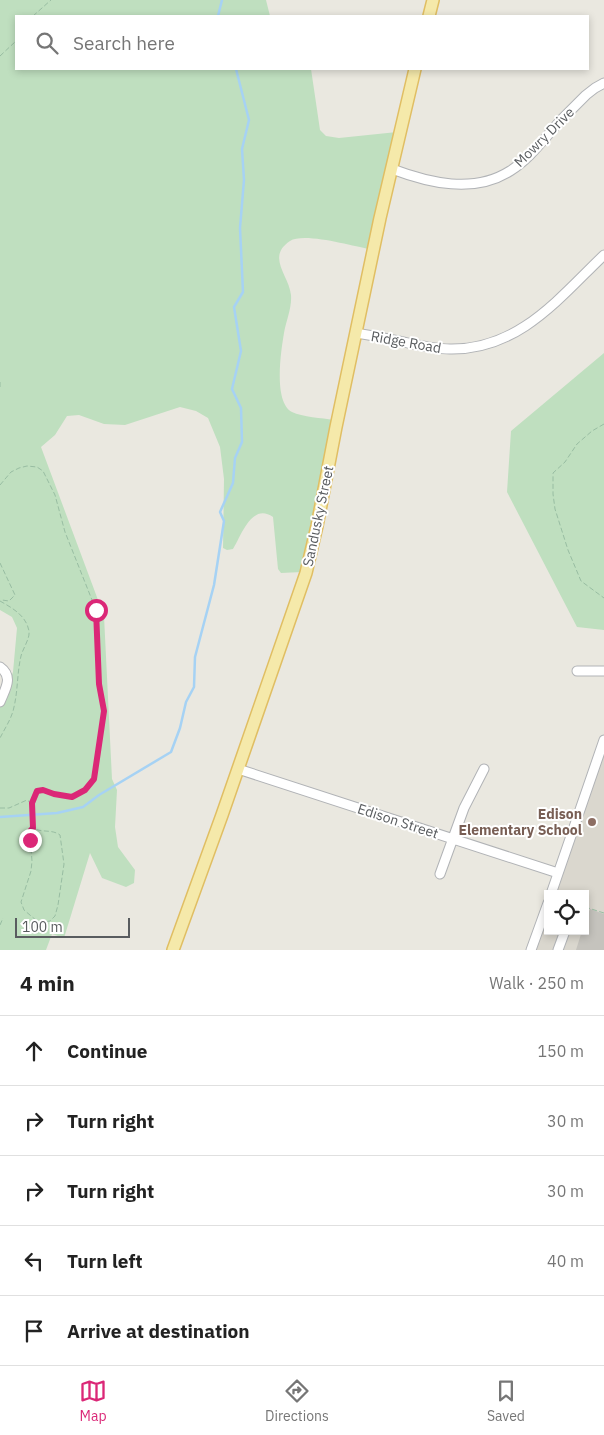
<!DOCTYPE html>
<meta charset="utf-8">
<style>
:root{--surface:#fff;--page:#f2f2f2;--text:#222;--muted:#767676;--line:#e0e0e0;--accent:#db2777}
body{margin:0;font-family:"IBM Plex Sans",sans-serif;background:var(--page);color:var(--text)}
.controls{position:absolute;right:15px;bottom:15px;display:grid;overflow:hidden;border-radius:0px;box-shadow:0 2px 8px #0003}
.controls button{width:45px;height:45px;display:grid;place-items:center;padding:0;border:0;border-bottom:1px solid var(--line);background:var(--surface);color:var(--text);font:25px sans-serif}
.scale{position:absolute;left:15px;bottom:12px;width:115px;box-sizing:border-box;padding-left:5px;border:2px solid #595c5f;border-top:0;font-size:14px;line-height:18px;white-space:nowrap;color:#595c5f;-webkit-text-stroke:4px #fff;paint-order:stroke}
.stop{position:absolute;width:15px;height:15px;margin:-11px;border:4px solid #db2777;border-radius:50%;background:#fff}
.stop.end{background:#db2777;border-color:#fff;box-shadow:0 1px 5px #0008}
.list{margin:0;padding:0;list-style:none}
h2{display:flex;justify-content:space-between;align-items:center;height:65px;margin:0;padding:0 20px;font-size:21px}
h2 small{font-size:16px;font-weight:400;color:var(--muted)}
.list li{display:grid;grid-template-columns:32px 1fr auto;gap:15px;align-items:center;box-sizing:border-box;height:70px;padding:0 20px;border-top:1px solid var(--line)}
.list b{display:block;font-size:19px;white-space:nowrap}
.list em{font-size:16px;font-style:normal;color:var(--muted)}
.icon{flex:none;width:28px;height:28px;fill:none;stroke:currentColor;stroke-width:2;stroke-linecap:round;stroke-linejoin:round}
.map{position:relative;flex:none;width:604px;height:950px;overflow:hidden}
.search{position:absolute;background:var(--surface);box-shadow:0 2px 8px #0003;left:15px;right:15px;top:15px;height:55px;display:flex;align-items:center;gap:12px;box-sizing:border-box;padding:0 18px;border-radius:0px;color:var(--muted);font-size:19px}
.sheet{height:415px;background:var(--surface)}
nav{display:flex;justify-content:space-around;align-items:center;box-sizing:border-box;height:70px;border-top:1px solid var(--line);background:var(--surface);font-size:14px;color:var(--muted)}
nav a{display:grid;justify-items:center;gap:2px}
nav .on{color:var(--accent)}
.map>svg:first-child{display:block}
</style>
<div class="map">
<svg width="604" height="950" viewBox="0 0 604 950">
<rect width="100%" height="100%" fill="#eae8e0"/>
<path fill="#dad7ce" d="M 604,750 L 604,950 L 536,950 L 548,916 L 548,931 L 585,931 L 585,894 L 555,894 Z"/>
<path fill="#bfdfbf" d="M 0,0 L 266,0 L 270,16 L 16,16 L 16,69 L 311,69 L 320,130 L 326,136 L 339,138 L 397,132 L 369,249 C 352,246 304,232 290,241 C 266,257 289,275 291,295 C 292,308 286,321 284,333 C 281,351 273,402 292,412 C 302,417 323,418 333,420 L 302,572 L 281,573 L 278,569 L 273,517 C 252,502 241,536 233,549 L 227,550 L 223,548 L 224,479 L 220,447 L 208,418 L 196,411 L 180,407 L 125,425 L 104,424 L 79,415 L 67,416 L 55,435 L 41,447 L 104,616 L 112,779 L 117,790 L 115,827 L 118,847 L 135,870 L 134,883 L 126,887 L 102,878 L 90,853 L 64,938 L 52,934 L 46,950 L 0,950 L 0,707 L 13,672 L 17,628 L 12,617 L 0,610 Z
M 604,353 L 604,630 L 577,627 L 507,492 L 511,431 Z"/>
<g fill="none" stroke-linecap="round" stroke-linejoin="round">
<path stroke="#a6d2f4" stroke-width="2.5" d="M 218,16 L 222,0
M 0,817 L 57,813 L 83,807 L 99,795 L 171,752 L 180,728 L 186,702 L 194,687 L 195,657 L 214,585 L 224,521 L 220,512 L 233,483 L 235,458 L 242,442 L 241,408 L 232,389 L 241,351 L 234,307 L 243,292 L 240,228 L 244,180 L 242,149 L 249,120 L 236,69"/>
</g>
<path fill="#c5c3bd" d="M 590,909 L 604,914 L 604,950 L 576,950 L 582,931 L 585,931 L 585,922 Z"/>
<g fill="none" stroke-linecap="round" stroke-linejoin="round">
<g stroke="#b1b3b6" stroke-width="11">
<path id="minor" d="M 392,169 C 429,183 474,194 510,171 C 531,158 545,137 562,119 C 570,111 578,103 586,95 L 595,88 L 604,83
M 356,333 C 373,336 391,339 408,343 C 422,346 436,349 450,349 C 519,350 559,298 604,255
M 0,667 C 14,677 5,689 0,702
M 577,671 L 604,671
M 238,769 L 558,873
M 440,874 L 464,808 L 484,769
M 551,894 L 604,740
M 531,950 L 548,903
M 558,950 L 565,931"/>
</g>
<g stroke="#e0be63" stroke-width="14">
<path id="major" d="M 429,16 L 433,0
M 173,950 L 222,815 L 306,573 L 317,526 L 336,427 L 380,218 L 415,69"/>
</g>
<path stroke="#98bda2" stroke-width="1" stroke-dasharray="5 2.5" stroke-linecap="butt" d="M 33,16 L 51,0
M 0,56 L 16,41
M 0,382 L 0,389
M 604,424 L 592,431 L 577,444 L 565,462 L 553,473 L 553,494 L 555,509 L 568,550 L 581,581 L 604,598
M 0,485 L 11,472 L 19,468 L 27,466 L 37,467 L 43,471 L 55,495 L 65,532 L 96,610 L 99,684 L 104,711 L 93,779 L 85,790 L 72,797 L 54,794 L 43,790 L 37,791 L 31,803 L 33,828 L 30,835 L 32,861 L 31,871 L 21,902 L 24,910 L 37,921 L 44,922 L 50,921 L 55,916 L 58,905 L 64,864 L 60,835 C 52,829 42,833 33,828
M 0,563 L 15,595 L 9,601 L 2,600
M 0,601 C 12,608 26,615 29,631 C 30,639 23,648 21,656 C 17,673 18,690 14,707 C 12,718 5,728 0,738
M 0,808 L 9,808 L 27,800 L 31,803
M 585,907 L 604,913
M 0,925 L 3,918"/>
<use href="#minor" stroke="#fff" stroke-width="9"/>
<use href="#major" stroke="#f5e9aa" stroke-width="11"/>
</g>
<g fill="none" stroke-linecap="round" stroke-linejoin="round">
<path stroke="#db2777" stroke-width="6" d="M 30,840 L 31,830 L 33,828 L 32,803 L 37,791 L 43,790 L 54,794 L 72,797 L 85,790 L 94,779 L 104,711 L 99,684 L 96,610"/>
</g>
<circle fill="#8d6e63" stroke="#fff" stroke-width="2" cx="592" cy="822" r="5"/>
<g text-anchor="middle" stroke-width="4" stroke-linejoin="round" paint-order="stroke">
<g font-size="14" fill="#595c5f" stroke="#fff">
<text transform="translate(544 137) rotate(-45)" y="5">Mowry Drive</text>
<text transform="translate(406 342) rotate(10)" y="5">Ridge Road</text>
<text transform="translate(318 516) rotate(-78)" y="5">Sandusky Street</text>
<text transform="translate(398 821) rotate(18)" y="5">Edison Street</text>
</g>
<g font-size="14" font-weight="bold" fill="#785e54" stroke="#fff" text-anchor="end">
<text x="582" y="819">Edison<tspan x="582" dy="16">Elementary School</tspan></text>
</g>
</g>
</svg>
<div class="controls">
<button><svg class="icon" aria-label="locate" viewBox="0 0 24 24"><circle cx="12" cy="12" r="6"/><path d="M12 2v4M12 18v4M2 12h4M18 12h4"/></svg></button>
</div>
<div class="scale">100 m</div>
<div class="stop" style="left:96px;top:610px"></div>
<div class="stop end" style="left:30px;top:840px"></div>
<div class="search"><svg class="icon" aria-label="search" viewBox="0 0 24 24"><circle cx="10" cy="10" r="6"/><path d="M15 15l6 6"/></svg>Search here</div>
</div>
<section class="sheet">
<h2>4 min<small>Walk · 250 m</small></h2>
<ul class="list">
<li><svg class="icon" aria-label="ahead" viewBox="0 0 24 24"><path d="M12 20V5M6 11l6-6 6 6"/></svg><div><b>Continue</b></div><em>150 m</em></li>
<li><svg class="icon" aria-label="right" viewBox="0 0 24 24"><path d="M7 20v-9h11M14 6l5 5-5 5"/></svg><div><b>Turn right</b></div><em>30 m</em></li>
<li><svg class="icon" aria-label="right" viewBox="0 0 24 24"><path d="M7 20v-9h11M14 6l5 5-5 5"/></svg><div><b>Turn right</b></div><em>30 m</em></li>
<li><svg class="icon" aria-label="left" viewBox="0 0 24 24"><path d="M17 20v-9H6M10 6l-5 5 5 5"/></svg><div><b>Turn left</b></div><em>40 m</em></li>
<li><svg class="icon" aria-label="arrive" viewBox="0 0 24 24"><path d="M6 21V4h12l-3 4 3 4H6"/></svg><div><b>Arrive at destination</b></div></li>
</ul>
</section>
<nav>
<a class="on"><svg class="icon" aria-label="map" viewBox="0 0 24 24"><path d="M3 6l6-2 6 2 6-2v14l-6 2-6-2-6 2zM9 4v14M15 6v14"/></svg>Map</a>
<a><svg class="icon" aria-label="directions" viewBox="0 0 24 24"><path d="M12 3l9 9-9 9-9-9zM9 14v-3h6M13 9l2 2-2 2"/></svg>Directions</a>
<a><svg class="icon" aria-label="saved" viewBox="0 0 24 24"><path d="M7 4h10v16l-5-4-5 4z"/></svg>Saved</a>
</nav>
